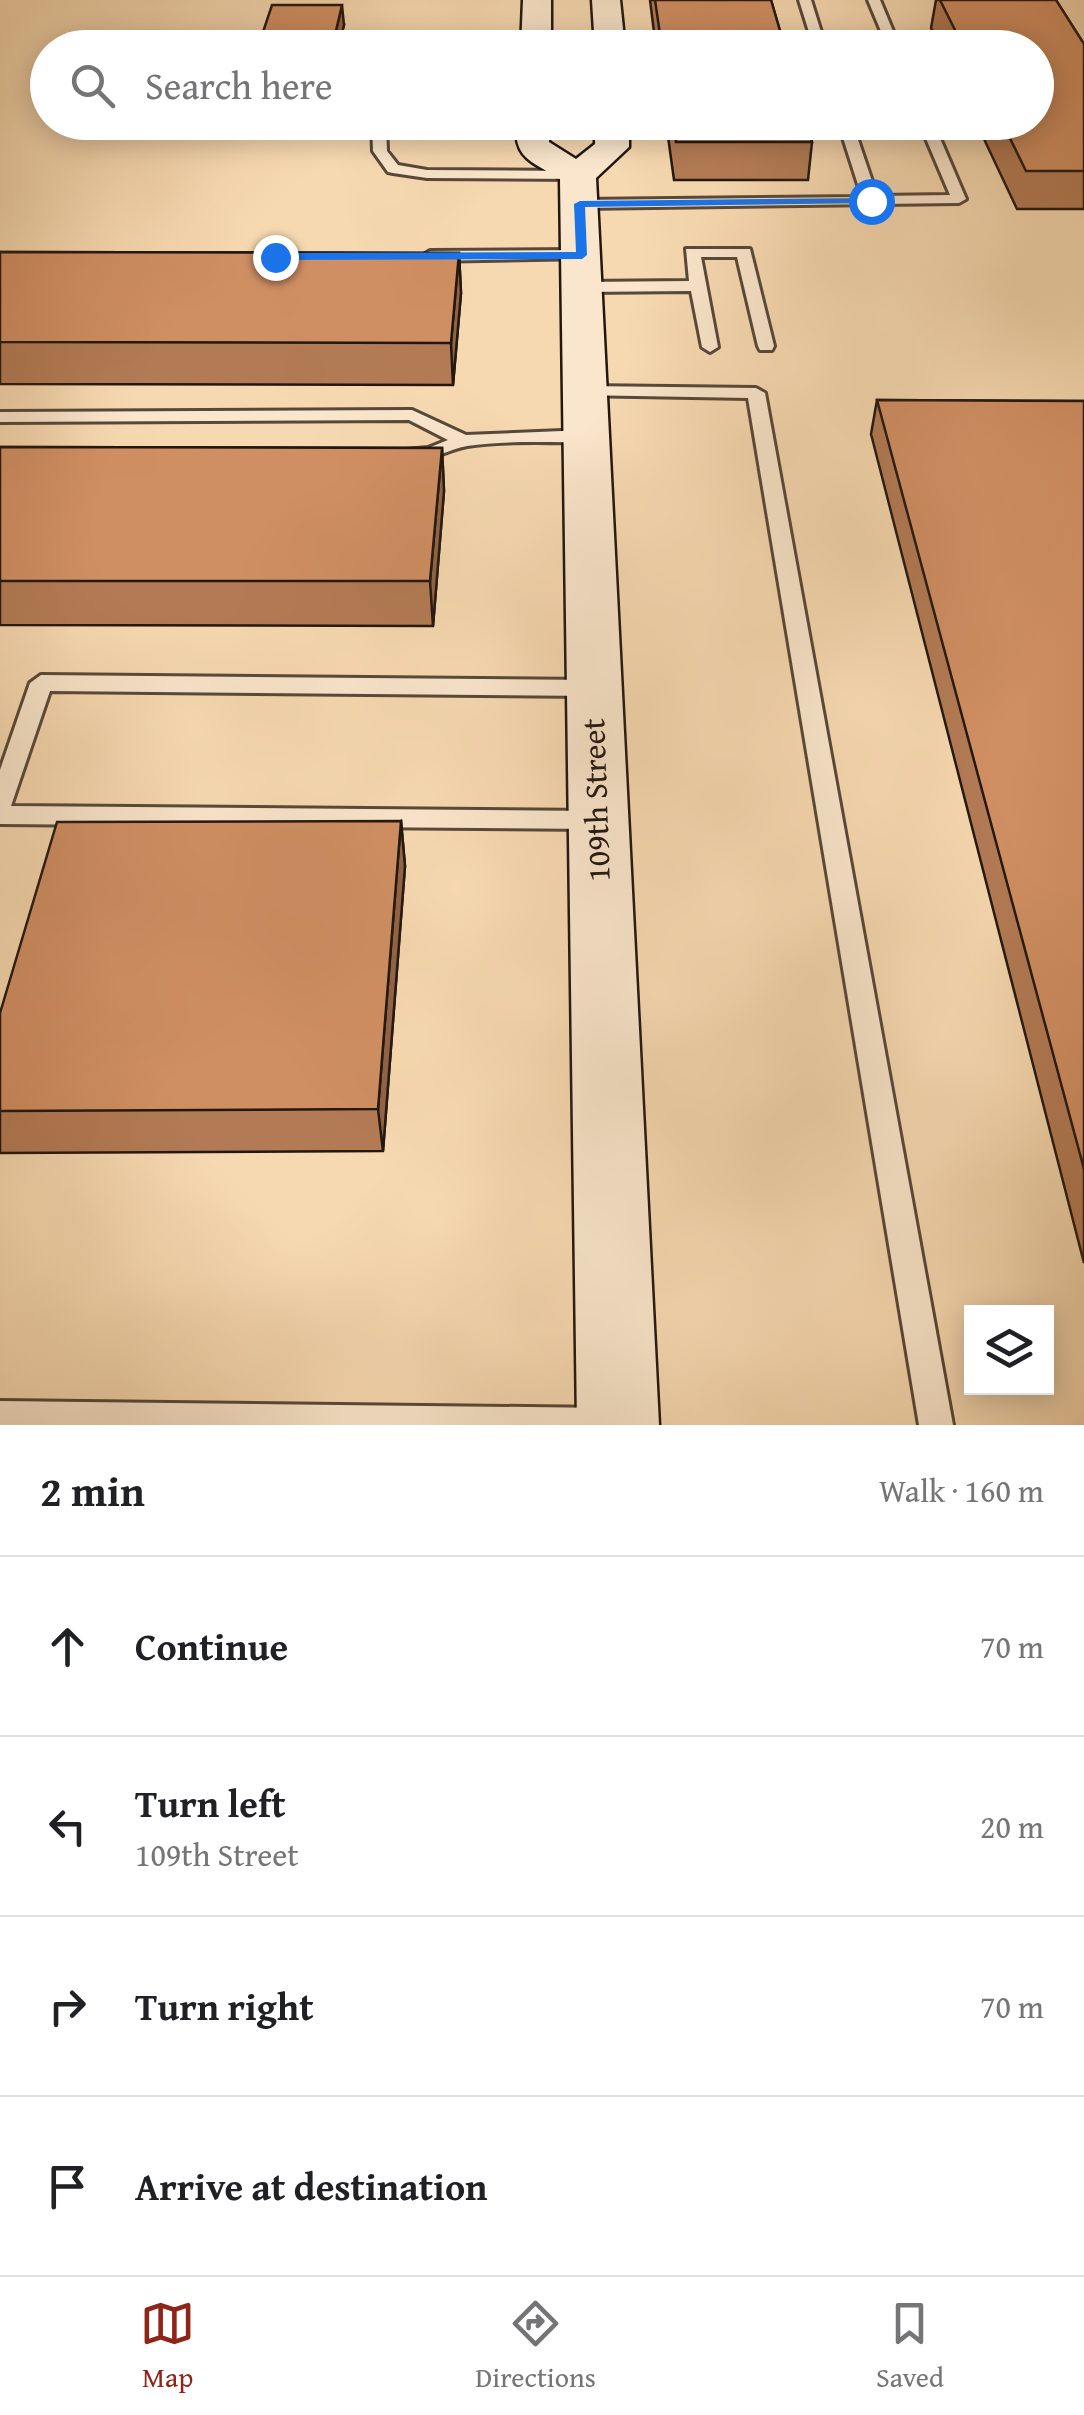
<!DOCTYPE html>
<meta charset="utf-8">
<style>
:root{--surface:#fff;--page:#f6f6f6;--text:#202124;--muted:#757577;--line:#e0e0e0;--accent:#8f2418}
body{margin:0;font-family:"Gentium Book Plus",serif;background:var(--page);color:var(--text)}
.controls{position:absolute;right:30px;bottom:30px;display:grid;overflow:hidden;border-radius:0px;box-shadow:0 5px 25px #0003}
.controls button{width:90px;height:90px;display:grid;place-items:center;padding:0;border:0;border-bottom:2px solid var(--line);background:var(--surface);color:var(--text);font:50px sans-serif}
.stop{position:absolute;width:30px;height:30px;margin:-22px;border:8px solid #1a73e8;border-radius:50%;background:#fff}
.stop.end{background:#1a73e8;border-color:#fff;box-shadow:0 2px 10px #0008}
.list{margin:0;padding:0;list-style:none}
h2{display:flex;justify-content:space-between;align-items:center;height:130px;margin:0;padding:0 40px;font-size:42px}
h2 small{font-size:32px;font-weight:400;color:var(--muted)}
.list li{display:grid;grid-template-columns:65px 1fr auto;gap:30px;align-items:center;box-sizing:border-box;height:180px;padding:0 40px;border-top:2px solid var(--line)}
.list b{display:block;font-size:38px;white-space:nowrap}
.list p{margin:0;font-size:32px;white-space:nowrap;color:var(--muted)}
.list em{font-size:32px;font-style:normal;color:var(--muted)}
.icon{flex:none;width:55px;height:55px;fill:none;stroke:currentColor;stroke-width:2;stroke-linecap:round;stroke-linejoin:round}
.map{position:relative;flex:none;width:1084px;height:1425px;overflow:hidden}
.search{position:absolute;background:var(--surface);box-shadow:0 5px 25px #0003;left:30px;right:30px;top:30px;height:110px;display:flex;align-items:center;gap:25px;box-sizing:border-box;padding:0 35px;border-radius:55px;color:var(--muted);font-size:38px}
.sheet{height:850px;background:var(--surface)}
nav{display:flex;justify-content:space-around;align-items:center;box-sizing:border-box;height:140px;border-top:2px solid var(--line);background:var(--surface);font-size:28px;color:var(--muted)}
nav a{display:grid;justify-items:center;gap:5px}
nav .on{color:var(--accent)}
.map>svg:first-child{display:block}
</style>
<div class="map">
<svg width="1084" height="1425" viewBox="0 0 1084 1425">
<rect width="100%" height="100%" fill="#f7d9b1"/>
<filter id="stains"><feTurbulence type="fractalNoise" baseFrequency=".002" numOctaves="4"/><feColorMatrix values="0 0 0 0 .2 0 0 0 0 .09 0 0 0 0 .02 0 0 0 .5 -.17"/></filter>
<radialGradient id="worn" r=".72"><stop offset=".6" stop-color="#630" stop-opacity="0"/><stop offset="1" stop-color="#630" stop-opacity=".3"/></radialGradient>
<g fill="none" stroke-linecap="round" stroke-linejoin="round">
<g stroke="#574839" stroke-width="6">
<path id="lane" d="M 799,0 L 811,0 L 826,48 L 814,48 Z
M 868,0 L 880,0 L 900,48 L 888,48 Z
M 372,122 L 386,122 L 387,151 L 398,165 L 427,170 L 578,171 L 585,175 L 578,179 L 427,178 L 393,173 L 388,172 L 373,151 Z
M 838,122 L 852,122 L 877,196 L 950,195 L 919,122 L 933,122 L 966,199 L 959,203 L 580,208 L 573,204 L 580,200 L 862,197 Z
M 686,249 L 750,249 L 774,346 L 772,350 L 760,350 L 758,346 L 737,257 L 701,257 L 718,347 L 710,352 L 702,347 L 691,291 L 583,292 L 575,287 L 583,282 L 689,281 Z
M 582,250 L 590,255 L 588,258 L 430,261 L 422,256 L 430,251 Z
M 585,386 L 756,388 L 765,393 L 953,1425 L 919,1425 L 748,398 L 579,395 L 579,387 Z
M 412,410 L 466,435 L 586,430 L 595,436 L 586,442 C 548,443 505,440 467,446 C 445,450 431,463 406,458 L 406,450 L 428,448 L 448,440 L 409,420 L 0,422 L 0,412 Z
M 41,675 L 592,680 L 603,688 L 592,696 L 50,691 L 11,806 L 596,811 L 605,814 L 608,820 L 605,826 L 596,829 L 0,824 L 0,770 L 30,683 Z
M 0,1401 L 606,1408 L 618,1413 L 623,1425 L 0,1425 Z"/>
</g>
<g stroke="#221711" stroke-width="5">
<path id="secondary" d="M 523,0 L 551,0 L 551,48 L 521,48 Z
M 592,0 L 620,0 L 625,48 L 595,48 Z
M 516,122 L 550,122 L 549,142 L 576,159 L 595,144 L 595,122 L 629,122 L 629,147 L 596,178 L 659,1425 L 577,1425 L 560,179 C 532,161 514,160 516,122 Z"/>
</g>
<use href="#lane" fill="#fae6cc" fill-rule="evenodd"/>
<use href="#secondary" fill="#fae6cc" fill-rule="evenodd"/>
</g>
<path fill="#b37b55" stroke="#221711" stroke-width="2.5" d="M 650,0 L 771,0 L 785,48 L 656,48 Z
M 936,0 L 1056,0 L 1084,44 L 1084,209 L 1017,209 L 976,122 L 1036,122 L 1036,48 L 941,48 L 931,28 Z
M 344,25 L 338,48 L 264,48 L 262,35 Z
M 666,122 L 807,122 L 812,142 L 808,180 L 674,180 Z
M 0,252 L 459,253 L 461,293 L 453,385 L 0,384 Z
M 877,400 L 1084,401 L 1084,1263 L 871,434 Z
M 0,447 L 442,448 L 444,491 L 433,626 L 0,625 Z
M 401,821 L 405,866 L 383,1151 L 0,1153 L 0,1013 Z"/>
<path fill="#926445" stroke="#221711" stroke-width="2.5" d="M 342,5 L 344,25 L 338,48 L 336,48 L 335,35 Z
M 459,253 L 461,293 L 453,385 L 451,343 Z
M 442,448 L 444,491 L 433,626 L 430,581 Z
M 401,821 L 405,866 L 383,1151 L 378,1109 Z"/>
<path fill="#d08f63" stroke="#221711" stroke-width="2.5" d="M 655,0 L 771,0 L 785,48 L 662,48 Z
M 940,0 L 1056,0 L 1084,44 L 1084,171 L 1026,171 L 1002,122 L 1036,122 L 1036,48 L 964,48 Z
M 272,5 L 342,5 L 335,35 L 262,35 Z
M 673,122 L 807,122 L 812,142 L 676,142 Z
M 0,252 L 459,253 L 451,343 L 0,342 Z
M 877,400 L 1084,401 L 1084,1169 Z
M 0,447 L 442,448 L 430,581 L 0,581 Z
M 401,821 L 378,1109 L 0,1111 L 0,1013 L 57,822 Z"/>
<path fill="#1a73e8" d="M 871,198 L 875,203 L 585,207 L 587,255 L 582,259 L 275,260 L 269,257 L 275,253 L 576,252 L 574,204 L 580,201 Z"/>
<g text-anchor="middle" stroke-width="10" stroke-linejoin="round" paint-order="stroke">
<g font-size="32" fill="#221711" stroke="#fae6cc">
<text transform="translate(596 800) rotate(-92)" y="11">109th Street</text>
</g>
</g>
<rect width="100%" height="100%" filter="url(#stains)"/>
<rect width="100%" height="100%" fill="url(#worn)"/>
</svg>
<div class="controls">
<button><svg class="icon" aria-label="layers" viewBox="0 0 24 24"><path d="M12 4l9 5-9 5-9-5zM3 14l9 5 9-5"/></svg></button>
</div>
<div class="stop" style="left:871px;top:201px"></div>
<div class="stop end" style="left:275px;top:257px"></div>
<div class="search"><svg class="icon" aria-label="search" viewBox="0 0 24 24"><circle cx="10" cy="10" r="6"/><path d="M15 15l6 6"/></svg>Search here</div>
</div>
<section class="sheet">
<h2>2 min<small>Walk · 160 m</small></h2>
<ul class="list">
<li><svg class="icon" aria-label="ahead" viewBox="0 0 24 24"><path d="M12 20V5M6 11l6-6 6 6"/></svg><div><b>Continue</b></div><em>70 m</em></li>
<li><svg class="icon" aria-label="left" viewBox="0 0 24 24"><path d="M17 20v-9H6M10 6l-5 5 5 5"/></svg><div><b>Turn left</b><p>109th Street</p></div><em>20 m</em></li>
<li><svg class="icon" aria-label="right" viewBox="0 0 24 24"><path d="M7 20v-9h11M14 6l5 5-5 5"/></svg><div><b>Turn right</b></div><em>70 m</em></li>
<li><svg class="icon" aria-label="arrive" viewBox="0 0 24 24"><path d="M6 21V4h12l-3 4 3 4H6"/></svg><div><b>Arrive at destination</b></div></li>
</ul>
</section>
<nav>
<a class="on"><svg class="icon" aria-label="map" viewBox="0 0 24 24"><path d="M3 6l6-2 6 2 6-2v14l-6 2-6-2-6 2zM9 4v14M15 6v14"/></svg>Map</a>
<a><svg class="icon" aria-label="directions" viewBox="0 0 24 24"><path d="M12 3l9 9-9 9-9-9zM9 14v-3h6M13 9l2 2-2 2"/></svg>Directions</a>
<a><svg class="icon" aria-label="saved" viewBox="0 0 24 24"><path d="M7 4h10v16l-5-4-5 4z"/></svg>Saved</a>
</nav>
